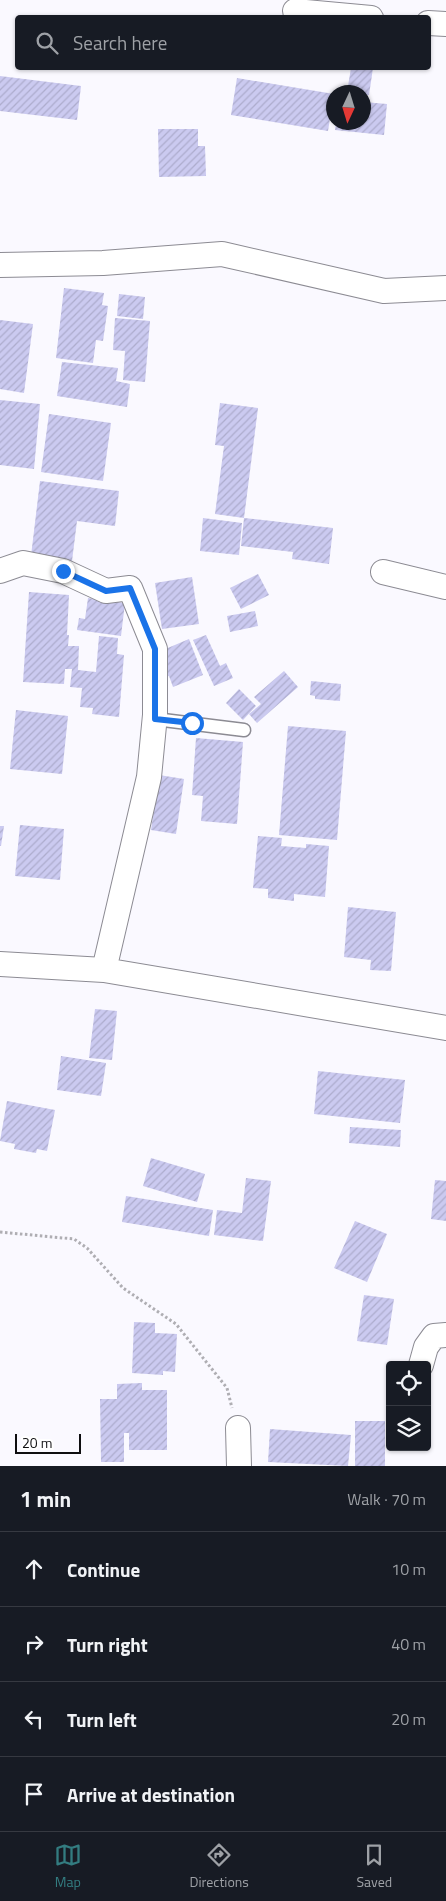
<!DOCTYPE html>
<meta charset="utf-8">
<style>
:root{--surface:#171b24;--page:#20242c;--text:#f1f3f6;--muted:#9ea1a6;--line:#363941;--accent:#337c80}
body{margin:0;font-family:"Titillium Web",sans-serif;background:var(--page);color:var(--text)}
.controls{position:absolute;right:15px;bottom:15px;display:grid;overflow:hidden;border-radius:5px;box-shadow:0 1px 4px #0004}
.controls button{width:45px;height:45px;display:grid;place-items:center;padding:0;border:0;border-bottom:1px solid var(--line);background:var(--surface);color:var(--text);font:25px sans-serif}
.compass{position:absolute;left:326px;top:85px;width:45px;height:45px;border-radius:50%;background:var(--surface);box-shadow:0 1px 4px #0004;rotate:184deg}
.scale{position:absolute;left:15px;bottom:12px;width:66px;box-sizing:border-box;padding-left:5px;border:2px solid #0e0e10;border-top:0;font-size:14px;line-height:18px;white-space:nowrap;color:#0e0e10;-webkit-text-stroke:4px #fff;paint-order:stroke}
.stop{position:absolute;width:15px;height:15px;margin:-11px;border:4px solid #1a73e8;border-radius:50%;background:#fff}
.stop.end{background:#1a73e8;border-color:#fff;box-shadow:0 1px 5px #0008}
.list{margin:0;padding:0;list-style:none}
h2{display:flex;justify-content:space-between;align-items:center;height:65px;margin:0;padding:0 20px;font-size:21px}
h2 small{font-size:16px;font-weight:400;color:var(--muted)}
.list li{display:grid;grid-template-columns:32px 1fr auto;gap:15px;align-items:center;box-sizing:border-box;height:75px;padding:0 20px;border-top:1px solid var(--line)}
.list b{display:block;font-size:19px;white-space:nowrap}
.list em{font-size:16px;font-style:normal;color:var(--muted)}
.icon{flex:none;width:28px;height:28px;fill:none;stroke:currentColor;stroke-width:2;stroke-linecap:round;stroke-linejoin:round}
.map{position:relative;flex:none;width:446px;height:1466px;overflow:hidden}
.search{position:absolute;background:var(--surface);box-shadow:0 1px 4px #0004;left:15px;right:15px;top:15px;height:55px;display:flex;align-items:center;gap:12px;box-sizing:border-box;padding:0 18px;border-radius:5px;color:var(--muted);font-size:19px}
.sheet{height:365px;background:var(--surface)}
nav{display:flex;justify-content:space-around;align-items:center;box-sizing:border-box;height:70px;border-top:1px solid var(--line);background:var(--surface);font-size:14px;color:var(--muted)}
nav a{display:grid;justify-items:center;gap:2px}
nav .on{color:var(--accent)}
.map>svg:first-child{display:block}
</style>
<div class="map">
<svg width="446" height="1466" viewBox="0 0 446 1466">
<defs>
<pattern id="building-hatch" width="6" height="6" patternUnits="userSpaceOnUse" patternTransform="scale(1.25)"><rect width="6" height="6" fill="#cbcaf0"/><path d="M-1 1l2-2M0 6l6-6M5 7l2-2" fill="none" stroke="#adaccd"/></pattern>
</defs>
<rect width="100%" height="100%" fill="#faf9ff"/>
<path fill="url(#building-hatch)" d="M 351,68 L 373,68 L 369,95 L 364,95 L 364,92 L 347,92 Z
M 0,76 L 81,86 L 77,120 L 0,111 Z
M 237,78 L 334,94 L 328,131 L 231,115 Z
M 364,102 L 387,104 L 384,135 L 335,130 L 336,122 L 364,122 Z
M 158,129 L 198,129 L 198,146 L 205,146 L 206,176 L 159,177 Z
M 64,288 L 104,293 L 102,305 L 108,306 L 103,341 L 96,340 L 93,363 L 56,358 Z
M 119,294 L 145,297 L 143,319 L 117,316 Z
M 115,318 L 150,321 L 145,382 L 123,380 L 125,351 L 113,350 Z
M 0,320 L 33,324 L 24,393 L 0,389 Z
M 62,362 L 118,368 L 116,381 L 130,384 L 127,407 L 57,396 Z
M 0,400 L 40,404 L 34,469 L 0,465 Z
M 220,403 L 258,408 L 244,518 L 215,514 L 224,446 L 215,445 Z
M 49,414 L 111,423 L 103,481 L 41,472 Z
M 40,481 L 119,491 L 115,526 L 77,521 L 72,561 L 31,556 Z
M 203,518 L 242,523 L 239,555 L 200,551 Z
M 244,518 L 333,528 L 329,564 L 292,559 L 293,552 L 241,546 Z
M 258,574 L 269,595 L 241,609 L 230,588 Z
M 192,577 L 199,624 L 162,629 L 155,583 Z
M 29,592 L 69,595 L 67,635 L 69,635 L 68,646 L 79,646 L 78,670 L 96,672 L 99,636 L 118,638 L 117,654 L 124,655 L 119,717 L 92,714 L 93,708 L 80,707 L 82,688 L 70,687 L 72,669 L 65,669 L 64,684 L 23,682 Z
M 88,598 L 125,603 L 121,636 L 77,630 L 79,618 L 85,619 Z
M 255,611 L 258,626 L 230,632 L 227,616 Z
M 206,635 L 220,666 L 226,663 L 233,678 L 214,686 L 193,640 Z
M 189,639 L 203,675 L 173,687 L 169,676 L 163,678 L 163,650 Z
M 284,671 L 298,687 L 257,723 L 249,714 L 261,704 L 254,697 Z
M 311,681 L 341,684 L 340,701 L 315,699 L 315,696 L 310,695 Z
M 239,689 L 256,706 L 243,720 L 226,703 Z
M 16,710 L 68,716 L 62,774 L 10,769 Z
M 288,726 L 346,731 L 337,840 L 279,835 Z
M 196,738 L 243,742 L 237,824 L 201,821 L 203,796 L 192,795 Z
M 159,775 L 184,779 L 176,834 L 151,830 Z
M 20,825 L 64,829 L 60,880 L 15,876 Z
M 0,826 L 4,826 L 1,846 L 0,846 Z
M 258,836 L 282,838 L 281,846 L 306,848 L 306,844 L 329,846 L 325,897 L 294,894 L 294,901 L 268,898 L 268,889 L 253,888 Z
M 348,907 L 396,912 L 391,971 L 370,970 L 371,960 L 344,957 Z
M 95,1009 L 117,1011 L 112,1060 L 89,1058 Z
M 61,1056 L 106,1063 L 101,1096 L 57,1090 Z
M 318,1071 L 405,1080 L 400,1123 L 314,1114 Z
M 7,1101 L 55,1110 L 47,1151 L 37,1149 L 36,1153 L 14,1149 L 15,1144 L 0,1141 Z
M 350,1127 L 401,1130 L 400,1147 L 349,1143 Z
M 151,1158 L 205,1174 L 197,1202 L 143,1186 Z
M 246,1178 L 271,1181 L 263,1241 L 214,1235 L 217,1210 L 242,1213 Z
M 435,1180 L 446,1181 L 446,1221 L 431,1219 Z
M 126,1196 L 213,1210 L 209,1236 L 122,1222 Z
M 355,1221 L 387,1234 L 367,1282 L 334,1268 Z
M 364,1295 L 394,1299 L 387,1345 L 357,1341 Z
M 134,1322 L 155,1323 L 155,1333 L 177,1334 L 175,1372 L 163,1371 L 163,1375 L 132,1373 Z
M 142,1383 L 142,1390 L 167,1390 L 167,1450 L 129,1450 L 129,1433 L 124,1433 L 124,1462 L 101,1462 L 100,1399 L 117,1399 L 117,1384 Z
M 355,1421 L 385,1421 L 385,1466 L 355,1466 Z
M 270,1429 L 351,1435 L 348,1466 L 268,1462 Z"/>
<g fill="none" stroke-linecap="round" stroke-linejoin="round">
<g stroke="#8c8b93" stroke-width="15">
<path id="lane" d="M 155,719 L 244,730"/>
</g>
<g stroke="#8c8b93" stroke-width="26">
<path id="street" d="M 295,11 L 371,18
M 428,23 L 446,24
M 0,265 L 103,263 L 222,254 L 384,291 L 446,288
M 0,571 L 23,563 L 63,571 L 106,591 L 130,588 L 155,649 L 155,715 L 149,777 L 104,970
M 383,572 L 446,587
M 0,964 L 104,970 L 446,1028
M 421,1365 L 426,1347 L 434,1336 L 446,1335
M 238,1428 L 239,1466"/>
</g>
<path stroke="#afaeb3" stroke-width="3" stroke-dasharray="2.5 2.5" stroke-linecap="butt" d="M 0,1232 L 74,1239 L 87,1248 L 123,1288 L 176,1324 L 227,1388 L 232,1408"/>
<use href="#lane" stroke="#fff" stroke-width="12"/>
<use href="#street" stroke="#fff" stroke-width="24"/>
</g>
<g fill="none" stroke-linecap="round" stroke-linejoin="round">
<path stroke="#1a73e8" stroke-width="6" d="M 63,571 L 106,591 L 130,588 L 155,649 L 155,719 L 192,723"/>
</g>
</svg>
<div class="controls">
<button><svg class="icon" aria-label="locate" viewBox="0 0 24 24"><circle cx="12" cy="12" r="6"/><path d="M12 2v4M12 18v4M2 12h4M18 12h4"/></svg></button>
<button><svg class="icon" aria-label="layers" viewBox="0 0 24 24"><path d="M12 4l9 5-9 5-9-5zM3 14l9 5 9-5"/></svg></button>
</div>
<svg class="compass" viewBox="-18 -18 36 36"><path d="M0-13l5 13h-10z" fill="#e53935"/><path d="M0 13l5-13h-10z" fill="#9ea1a6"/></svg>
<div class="scale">20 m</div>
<div class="stop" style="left:192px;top:723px"></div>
<div class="stop end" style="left:63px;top:571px"></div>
<div class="search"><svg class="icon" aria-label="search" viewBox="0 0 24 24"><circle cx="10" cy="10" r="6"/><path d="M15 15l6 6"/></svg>Search here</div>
</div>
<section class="sheet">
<h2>1 min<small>Walk · 70 m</small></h2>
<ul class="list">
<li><svg class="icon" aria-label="ahead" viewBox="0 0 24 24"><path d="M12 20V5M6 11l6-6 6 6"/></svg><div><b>Continue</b></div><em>10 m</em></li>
<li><svg class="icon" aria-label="right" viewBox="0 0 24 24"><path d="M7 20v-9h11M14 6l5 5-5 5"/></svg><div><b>Turn right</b></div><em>40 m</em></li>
<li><svg class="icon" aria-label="left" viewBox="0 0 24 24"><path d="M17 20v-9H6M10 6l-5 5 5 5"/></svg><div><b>Turn left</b></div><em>20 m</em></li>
<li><svg class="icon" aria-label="arrive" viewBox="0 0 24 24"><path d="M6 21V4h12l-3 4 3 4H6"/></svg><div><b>Arrive at destination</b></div></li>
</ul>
</section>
<nav>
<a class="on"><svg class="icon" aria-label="map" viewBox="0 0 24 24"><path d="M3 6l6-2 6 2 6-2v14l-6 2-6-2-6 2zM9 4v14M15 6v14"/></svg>Map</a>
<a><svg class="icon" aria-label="directions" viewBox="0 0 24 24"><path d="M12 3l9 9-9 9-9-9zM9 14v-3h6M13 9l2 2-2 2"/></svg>Directions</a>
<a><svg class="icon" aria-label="saved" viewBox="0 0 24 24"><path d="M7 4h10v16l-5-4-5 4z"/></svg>Saved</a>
</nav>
